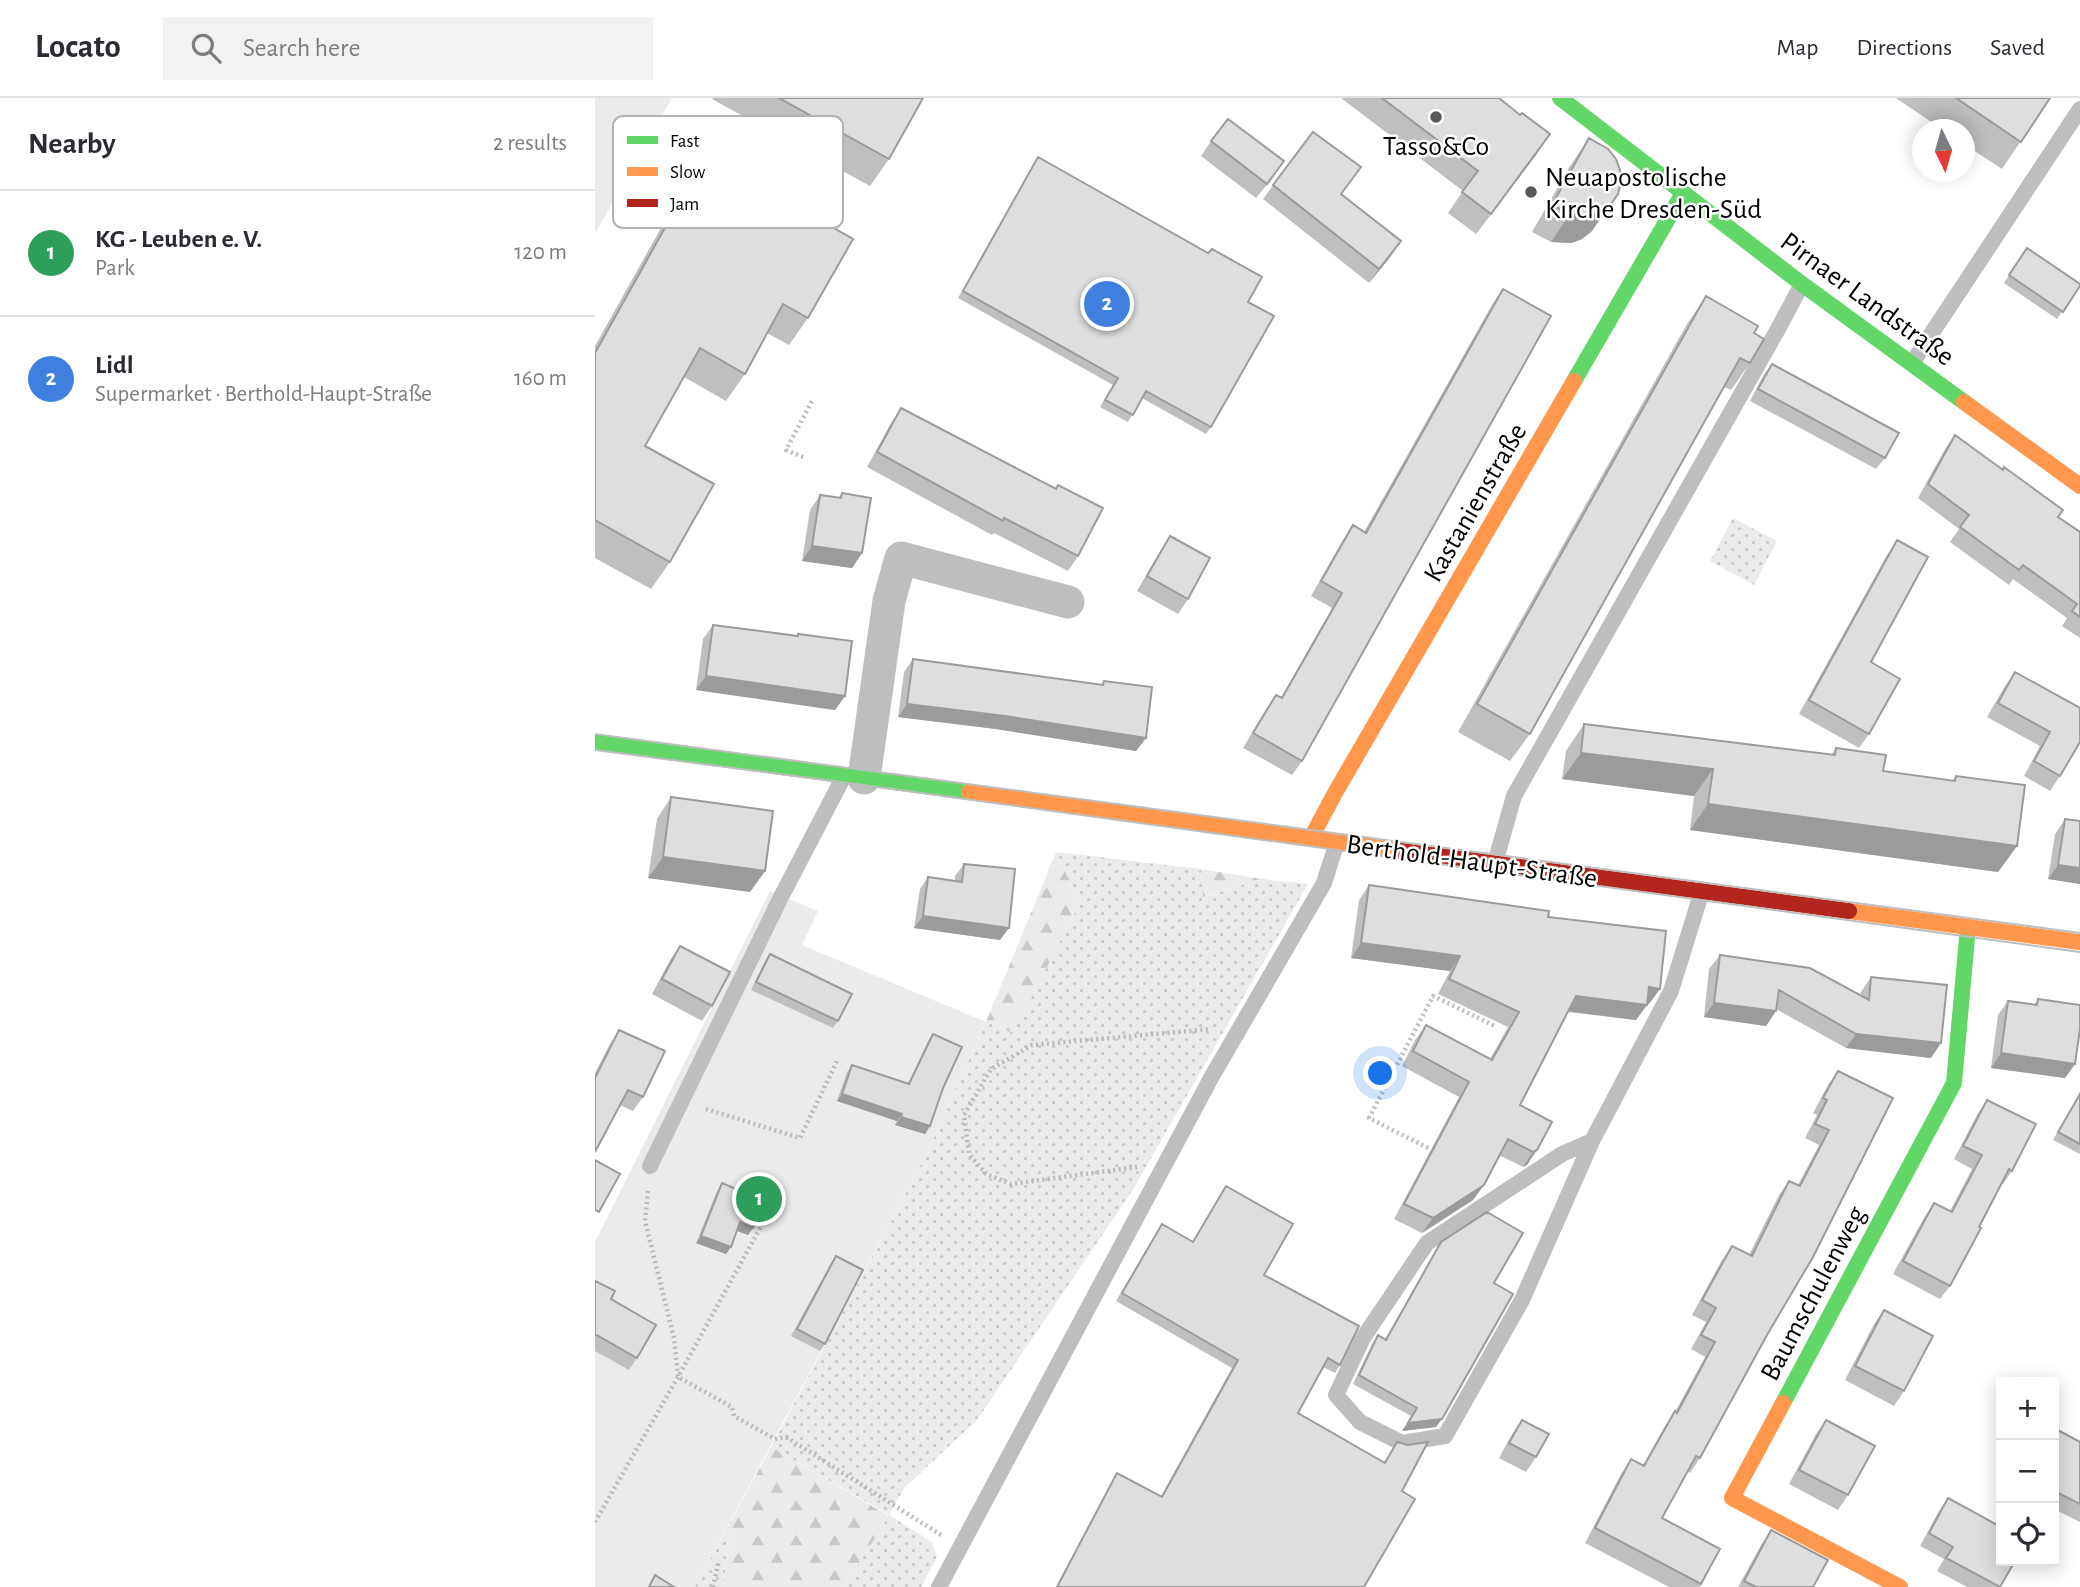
<!DOCTYPE html>
<meta charset="utf-8">
<style>
:root{--surface:#fff;--page:#f2f2f3;--text:#2b2b33;--muted:#7c7c81;--line:#e1e1e2;--accent:#2563eb}
body{margin:0;font-family:"Alegreya Sans",sans-serif;background:var(--page);color:var(--text)}
.controls{position:absolute;right:21px;bottom:21px;display:grid;overflow:hidden;border-radius:0px;box-shadow:0 4px 18px #0003}
.controls button{width:63px;height:63px;display:grid;place-items:center;padding:0;border:0;border-bottom:2px solid var(--line);background:var(--surface);color:var(--text);font:35px sans-serif}
.compass{position:absolute;left:1317px;top:21px;width:63px;height:63px;border-radius:50%;background:var(--surface);box-shadow:0 4px 18px #0003;rotate:175deg}
.you{position:absolute;left:786px;top:976px;width:24px;height:24px;margin:-18px;border:5px solid #fff;border-radius:50%;background:#1a73e8;box-shadow:0 0 0 10px #1a73e833}
.badge{display:grid;place-items:center;width:46px;height:46px;border-radius:50%;background:var(--accent);color:#fff;font-size:23px;font-weight:700}
.pin{position:absolute;translate:-50% -50%;border:4px solid #fff;box-shadow:0 2px 7px #0006}
.list{margin:0;padding:0;list-style:none}
h2{display:flex;justify-content:space-between;align-items:center;height:91px;margin:0;padding:0 28px;font-size:30px}
h2 small{font-size:23px;font-weight:400;color:var(--muted)}
.list li{display:grid;grid-template-columns:46px 1fr auto;gap:21px;align-items:center;box-sizing:border-box;height:126px;padding:0 28px;border-top:2px solid var(--line)}
.list b{display:block;font-size:26px;white-space:nowrap}
.list p{margin:0;font-size:23px;white-space:nowrap;color:var(--muted)}
.list em{font-size:23px;font-style:normal;color:var(--muted)}
.icon{flex:none;width:38px;height:38px;fill:none;stroke:currentColor;stroke-width:2;stroke-linecap:round;stroke-linejoin:round}
.map{position:relative;flex:none;width:1485px;height:1489px;overflow:hidden}
header{display:flex;align-items:center;gap:42px;box-sizing:border-box;height:98px;padding:0 35px;background:var(--surface);border-bottom:2px solid var(--line)}
header strong{font-size:33px}
nav{display:flex;gap:38px;margin-inline-start:auto;font-size:24px}
.search{width:490px;height:63px;background:var(--page);display:flex;align-items:center;gap:18px;box-sizing:border-box;padding:0 24px;border-radius:0px;color:var(--muted);font-size:26px}
main{display:flex}
aside{flex:1;background:var(--surface)}
.map>svg:first-child{display:block}
</style>
<header>
<strong>Locato</strong>
<div class="search"><svg class="icon" aria-label="search" viewBox="0 0 24 24"><circle cx="10" cy="10" r="6"/><path d="M15 15l6 6"/></svg>Search here</div>
<nav><a>Map</a><a>Directions</a><a>Saved</a></nav>
</header>
<main>
<aside>
<h2>Nearby<small>2 results</small></h2>
<ul class="list">
<li><span class="badge" style="background:#2e9e5b">1</span><div><b>KG - Leuben e. V.</b><p>Park</p></div><em>120 m</em></li>
<li><span class="badge" style="background:#3f7fe0">2</span><div><b>Lidl</b><p>Supermarket · Berthold-Haupt-Straße</p></div><em>160 m</em></li>
</ul>
</aside>
<div class="map">
<svg width="1485" height="1489" viewBox="0 0 1485 1489">
<defs>
<pattern id="grass-dots" width="8" height="8" patternUnits="userSpaceOnUse" patternTransform="scale(1.75)"><rect width="8" height="8" fill="#ebebeb"/><path d="M2 2h.1M6 6h.1" fill="none" stroke="#c8c8c8" stroke-width="1.8" stroke-linecap="round"/></pattern>
<pattern id="forest-firs" width="22" height="20" patternUnits="userSpaceOnUse" patternTransform="scale(1.75)"><rect width="22" height="20" fill="#ebebeb"/><path d="M5 1l3.5 6h-7zM16 11l3.5 6h-7z" fill="#c8c8c8"/></pattern>
</defs>
<rect width="100%" height="100%" fill="#fff"/>
<path fill="url(#grass-dots)" d="M 1138,420 L 1182,443 L 1159,487 L 1115,463 Z
M 461,754 L 606,771 L 609,799 L 666,781 L 713,786 L 539,1090 L 382,1322 L 309,1390 L 294,1417 L 337,1444 L 342,1459 L 326,1489 L 249,1489 L 294,1417 L 176,1349 L 330,1059 L 391,924 L 418,934 L 485,805 Z
M 137,1421 L 128,1489 L 100,1489 Z"/>
<path fill="url(#forest-firs)" d="M 461,754 L 485,805 L 418,935 L 391,924 Z
M 606,771 L 666,781 L 608,799 Z
M 176,1349 L 294,1418 L 249,1489 L 128,1489 L 137,1421 Z"/>
<path fill="#ebebeb" d="M 0,0 L 77,0 L 0,136 Z
M 175,793 L 223,813 L 207,847 L 391,924 L 330,1059 L 100,1489 L 0,1489 L 0,1144 Z"/>
<g fill="none" stroke-linecap="round" stroke-linejoin="round">
<path stroke="#b9b9b9" stroke-width="4.5" stroke-dasharray="2 3.5" stroke-linecap="butt" d="M 208,359 L 191,352 L 218,301
M 111,1011 L 205,1040 L 242,963
M 833,1050 L 774,1020 L 838,898 L 902,929
M 542,1069 L 416,1086 L 391,1076 L 374,1056 L 369,1017 L 396,971 L 437,947 L 616,931
M 53,1093 L 50,1123 L 79,1240 L 83,1279 L 137,1309 L 139,1318 L 180,1341 L 191,1339 L 346,1437
M 0,1424 L 83,1279 L 185,1094
M 118,1489 L 124,1462"/>
<path stroke="#bebebe" stroke-width="16" d="M 1317,265 L 1485,11
M 900,765 L 919,698 L 1183,231 L 1207,186
M 997,1043 L 967,1056 L 832,1145 L 768,1240 L 741,1297 L 765,1324 L 807,1345 L 850,1338 L 927,1202 L 997,1043 L 1076,893 L 1107,793
M 55,1068 L 186,799 L 249,678
M 344,1489 L 616,980 L 729,785 L 742,744"/>
<path stroke="#bebebe" stroke-width="33" d="M 269,680 L 294,503 L 306,460 L 473,504"/>
<path stroke="#63d668" stroke-width="16" d="M 965,0 L 1207,186 L 1369,304
M 979,283 L 1088,95
M 0,644 L 374,694
M 1188,1305 L 1359,985 L 1373,829"/>
<path stroke="#ff974d" stroke-width="16" d="M 1369,304 L 1485,388
M 374,694 L 807,753
M 716,740 L 740,695 L 979,283
M 1254,813 L 1485,844
M 1188,1305 L 1137,1400 L 1305,1489"/>
<path stroke="#b3261e" stroke-width="16" d="M 807,753 L 1254,813"/>
<path stroke="#bebebe" stroke-width="2" d="M 0,636 L 1485,835
M 0,652 L 246,684 L 1485,854"/>
</g>
<path fill="#bfbfbf" d="M 118,0 L 328,0 L 294,61 L 275,88 L 117,1 Z
M 746,0 L 904,0 L 941,57 L 881,136 L 853,115 L 868,93 Z
M 1301,0 L 1455,0 L 1407,71 L 1369,46 L 1369,32 L 1348,32 Z
M 994,40 L 997,133 L 987,141 L 977,145 L 956,144 L 937,134 L 975,68 Z
M 616,43 L 679,78 L 661,100 L 606,58 Z
M 110,58 L 213,220 L 194,247 L 172,235 L 150,276 L 131,303 L 89,279 L 50,348 L 75,464 L 56,491 L 0,460 L 0,248 L 91,85 Z
M 443,59 L 653,204 L 616,329 L 611,336 L 547,300 L 533,324 L 505,309 L 518,287 L 363,200 Z
M 678,87 L 746,97 L 796,158 L 774,185 L 668,101 Z
M 1432,150 L 1485,188 L 1462,221 L 1409,185 Z
M 908,191 L 707,663 L 697,677 L 648,650 L 671,611 L 681,597 L 686,600 L 737,510 L 716,498 L 748,442 L 758,427 L 769,434 L 898,205 Z
M 1111,198 L 1159,235 L 1155,265 L 1136,292 L 1129,289 L 935,636 L 915,663 L 863,634 L 1092,226 Z
M 1177,266 L 1290,360 L 1281,371 L 1155,303 L 1168,278 Z
M 306,310 L 461,391 L 463,387 L 483,458 L 473,473 L 399,435 L 397,437 L 272,369 L 296,325 Z
M 1360,337 L 1463,419 L 1485,434 L 1485,540 L 1467,528 L 1472,520 L 1418,481 L 1414,487 L 1355,444 L 1364,431 L 1323,400 L 1350,351 Z
M 247,395 L 267,455 L 257,470 L 207,463 L 215,412 L 225,397 L 243,400 Z
M 575,438 L 593,501 L 583,516 L 542,493 L 565,453 Z
M 1302,442 L 1276,564 L 1274,636 L 1264,650 L 1204,616 L 1292,457 Z
M 118,527 L 202,538 L 203,536 L 250,598 L 240,612 L 101,592 L 108,541 Z
M 318,561 L 506,587 L 509,583 L 551,640 L 541,653 L 401,631 L 303,619 L 309,574 Z
M 1420,574 L 1485,610 L 1465,678 L 1455,693 L 1429,678 L 1445,648 L 1392,619 L 1410,588 Z
M 989,626 L 1236,657 L 1241,650 L 1288,673 L 1357,683 L 1361,678 L 1422,748 L 1403,774 L 1095,732 L 1099,698 L 967,681 L 971,653 Z
M 76,699 L 170,773 L 155,794 L 53,780 L 62,721 Z
M 1470,721 L 1485,723 L 1485,786 L 1453,781 L 1460,736 Z
M 369,766 L 405,842 L 319,830 L 325,791 L 333,779 L 360,783 L 360,778 Z
M 774,787 L 953,819 L 1054,906 L 1052,906 L 1041,922 L 973,914 L 925,1007 L 957,1024 L 932,1067 L 928,1069 L 904,1057 L 889,1087 L 878,1102 L 827,1135 L 799,1121 L 864,999 L 807,968 L 820,942 L 831,927 L 895,961 L 913,929 L 843,896 L 855,873 L 756,860 L 764,802 Z
M 85,848 L 117,908 L 107,923 L 57,896 L 75,862 Z
M 175,856 L 243,923 L 238,930 L 156,892 L 170,863 Z
M 1125,857 L 1266,897 L 1266,894 L 1276,879 L 1336,960 L 1251,950 L 1181,911 L 1181,913 L 1171,928 L 1109,919 L 1114,871 Z
M 1443,901 L 1480,966 L 1470,980 L 1396,970 L 1403,917 L 1413,903 L 1439,907 Z
M 24,932 L 48,999 L 38,1013 L 25,1007 L 0,1054 L 0,975 L 15,946 Z
M 338,936 L 348,990 L 335,1028 L 330,1036 L 300,1027 L 302,1023 L 242,1003 L 252,974 L 257,967 L 313,986 L 333,943 Z
M 1243,973 L 1298,1000 L 1105,1360 L 1095,1375 L 1092,1373 L 1067,1420 L 1125,1451 L 1105,1489 L 1074,1489 L 990,1445 L 1026,1376 L 1036,1361 L 1048,1367 L 1070,1328 L 1080,1314 L 1110,1259 L 1096,1251 L 1111,1224 L 1097,1217 L 1127,1162 L 1137,1148 L 1154,1157 L 1184,1097 L 1194,1083 L 1203,1087 L 1224,1047 L 1210,1040 L 1222,1017 L 1218,1015 L 1233,987 Z
M 1485,994 L 1485,1056 L 1458,1042 Z
M 1392,1002 L 1417,1073 L 1408,1086 L 1406,1086 L 1355,1188 L 1345,1201 L 1298,1176 L 1330,1118 L 1339,1105 L 1355,1113 L 1377,1071 L 1359,1061 L 1383,1015 Z
M 127,1085 L 158,1130 L 153,1137 L 142,1133 L 136,1149 L 131,1156 L 101,1145 L 122,1093 Z
M 631,1088 L 669,1177 L 745,1267 L 740,1275 L 728,1269 L 703,1315 L 789,1364 L 802,1344 L 807,1393 L 769,1489 L 461,1489 L 517,1383 L 522,1375 L 566,1398 L 637,1270 L 521,1203 L 567,1126 L 598,1144 Z
M 846,1144 L 899,1185 L 841,1329 L 807,1333 L 816,1318 L 758,1286 L 777,1246 L 783,1237 L 790,1241 Z
M 241,1158 L 230,1246 L 225,1253 L 196,1238 L 236,1165 Z
M 0,1183 L 16,1201 L 42,1260 L 34,1272 L 0,1253 Z
M 1289,1212 L 1309,1293 L 1299,1308 L 1250,1282 L 1279,1226 Z
M 927,1322 L 941,1359 L 931,1374 L 904,1360 L 917,1336 Z
M 1231,1322 L 1253,1397 L 1243,1412 L 1194,1386 L 1221,1336 Z
M 1459,1330 L 1485,1344 L 1485,1424 L 1459,1411 Z
M 1353,1400 L 1405,1489 L 1372,1489 L 1342,1473 L 1349,1461 L 1325,1448 L 1344,1413 Z
M 1176,1432 L 1218,1489 L 1143,1489 L 1166,1447 Z"/>
<path fill="#9b9b9b" d="M 955,36 L 941,57 L 881,136 L 896,116 Z
M 1016,106 L 997,133 L 987,141 L 977,145 L 956,144 L 975,116 Z
M 806,143 L 796,158 L 774,185 L 784,171 Z
M 217,448 L 267,455 L 257,470 L 207,463 Z
M 111,578 L 250,598 L 240,612 L 101,592 Z
M 312,606 L 410,618 L 551,640 L 541,653 L 401,631 L 303,619 Z
M 986,655 L 1118,671 L 1099,698 L 967,681 Z
M 1113,706 L 1422,748 L 1403,774 L 1095,732 Z
M 68,759 L 170,773 L 155,794 L 53,780 Z
M 1463,767 L 1485,770 L 1485,786 L 1453,781 Z
M 328,818 L 414,830 L 405,842 L 319,830 Z
M 766,845 L 865,858 L 855,873 L 756,860 Z
M 1054,889 L 1065,891 L 1054,906 L 1043,905 Z
M 981,898 L 1052,907 L 1041,922 L 971,913 Z
M 1119,905 L 1181,913 L 1171,928 L 1109,919 Z
M 1261,936 L 1346,945 L 1336,960 L 1251,950 Z
M 1406,955 L 1480,966 L 1470,980 L 1396,970 Z
M 247,996 L 307,1016 L 302,1023 L 242,1003 Z
M 306,1019 L 335,1028 L 330,1036 L 300,1027 Z
M 942,1052 L 932,1067 L 928,1069 L 938,1054 Z
M 889,1087 L 878,1102 L 827,1135 L 838,1120 Z
M 145,1124 L 158,1130 L 153,1137 L 140,1132 Z
M 106,1138 L 136,1149 L 131,1156 L 101,1145 Z
M 847,1321 L 841,1329 L 807,1333 L 813,1325 Z"/>
<path fill="#dedede" stroke="#9b9b9b" stroke-width="2" d="M 184,0 L 328,0 L 294,61 Z
M 787,0 L 904,0 L 925,17 L 927,15 L 955,36 L 896,116 L 867,94 L 883,73 Z
M 1361,0 L 1455,0 L 1426,44 Z
M 633,21 L 689,63 L 672,86 L 616,43 Z
M 718,34 L 766,69 L 746,96 L 806,143 L 784,171 L 678,87 Z
M 994,40 L 1013,51 L 1021,61 L 1025,72 L 1026,84 L 1023,96 L 1016,106 L 1007,114 L 997,117 L 975,116 L 957,107 Z
M 110,58 L 258,141 L 213,220 L 188,206 L 150,276 L 105,250 L 50,348 L 119,386 L 75,464 L 0,422 L 0,255 Z
M 443,59 L 613,155 L 617,151 L 667,179 L 653,204 L 679,218 L 616,329 L 551,293 L 538,317 L 510,302 L 523,280 L 368,193 Z
M 1432,150 L 1485,186 L 1485,188 L 1468,214 L 1414,177 Z
M 908,191 L 956,218 L 707,663 L 658,635 L 681,597 L 687,600 L 747,495 L 726,483 L 758,427 L 771,435 Z
M 1111,198 L 1163,228 L 1159,235 L 1169,241 L 1155,265 L 1145,260 L 935,636 L 882,606 Z
M 1177,266 L 1304,335 L 1290,360 L 1163,291 Z
M 306,310 L 461,391 L 463,387 L 508,410 L 483,458 L 409,420 L 408,423 L 282,354 Z
M 1360,337 L 1408,372 L 1409,369 L 1468,412 L 1463,419 L 1485,434 L 1485,519 L 1477,513 L 1482,506 L 1428,467 L 1424,472 L 1365,429 L 1374,417 L 1333,386 Z
M 247,395 L 276,400 L 267,455 L 217,448 L 225,397 L 246,400 Z
M 575,438 L 615,460 L 593,501 L 552,478 Z
M 1302,442 L 1333,459 L 1276,564 L 1305,581 L 1274,636 L 1214,602 Z
M 118,527 L 203,538 L 203,536 L 257,543 L 250,598 L 111,578 Z
M 318,561 L 508,587 L 509,583 L 557,589 L 551,640 L 410,618 L 312,606 Z
M 1420,574 L 1485,610 L 1485,644 L 1465,678 L 1439,663 L 1455,634 L 1403,605 Z
M 989,626 L 1240,657 L 1241,650 L 1291,657 L 1288,673 L 1360,683 L 1361,678 L 1430,687 L 1422,748 L 1113,706 L 1118,671 L 986,655 Z
M 76,699 L 178,713 L 170,773 L 68,759 Z
M 1470,721 L 1485,723 L 1485,770 L 1463,767 Z
M 369,766 L 420,771 L 414,830 L 328,818 L 333,779 L 367,784 Z
M 774,787 L 954,813 L 953,819 L 1071,833 L 1065,891 L 1054,889 L 1052,907 L 981,898 L 925,1007 L 957,1024 L 942,1052 L 938,1054 L 913,1041 L 889,1087 L 838,1120 L 809,1106 L 874,984 L 818,953 L 831,927 L 897,962 L 924,914 L 854,881 L 865,858 L 766,845 Z
M 85,848 L 135,874 L 117,908 L 67,881 Z
M 175,856 L 257,896 L 243,923 L 161,884 Z
M 1125,857 L 1215,870 L 1274,902 L 1276,879 L 1352,887 L 1346,945 L 1261,936 L 1184,892 L 1181,913 L 1119,905 Z
M 1443,901 L 1485,907 L 1485,931 L 1480,966 L 1406,955 L 1413,903 L 1442,907 Z
M 24,932 L 70,953 L 48,999 L 33,992 L 0,1054 L 0,980 Z
M 338,936 L 367,949 L 348,990 L 335,1028 L 306,1019 L 307,1016 L 247,996 L 257,967 L 314,986 Z
M 1243,973 L 1298,1000 L 1218,1159 L 1172,1237 L 1105,1360 L 1101,1358 L 1067,1420 L 1125,1451 L 1106,1486 L 1000,1430 L 1036,1361 L 1049,1368 L 1080,1313 L 1082,1315 L 1120,1244 L 1106,1237 L 1121,1210 L 1107,1202 L 1137,1148 L 1157,1158 L 1194,1083 L 1205,1088 L 1234,1032 L 1220,1026 L 1232,1002 L 1228,1000 Z
M 1485,996 L 1485,1046 L 1463,1034 Z
M 1392,1002 L 1441,1026 L 1417,1073 L 1414,1071 L 1384,1129 L 1386,1130 L 1355,1188 L 1308,1163 L 1339,1105 L 1357,1114 L 1387,1057 L 1368,1048 Z
M 0,1062 L 25,1076 L 4,1114 L 0,1112 Z
M 127,1085 L 169,1103 L 158,1130 L 145,1124 L 136,1149 L 106,1138 Z
M 631,1088 L 698,1126 L 669,1177 L 764,1228 L 745,1267 L 733,1260 L 703,1315 L 790,1365 L 802,1344 L 813,1347 L 833,1344 L 807,1393 L 820,1401 L 769,1489 L 462,1489 L 522,1375 L 567,1399 L 643,1262 L 527,1195 L 567,1126 L 598,1144 Z
M 892,1114 L 928,1135 L 899,1185 L 918,1196 L 847,1321 L 813,1325 L 822,1310 L 764,1277 L 783,1237 L 791,1242 L 846,1144 Z
M 241,1158 L 268,1172 L 230,1246 L 202,1231 Z
M 0,1183 L 20,1193 L 16,1201 L 61,1227 L 42,1260 L 0,1236 Z
M 1289,1212 L 1338,1238 L 1309,1293 L 1260,1268 Z
M 927,1322 L 954,1336 L 941,1359 L 914,1345 Z
M 1231,1322 L 1280,1348 L 1253,1397 L 1204,1372 Z
M 1459,1330 L 1485,1344 L 1485,1406 L 1459,1393 Z
M 1353,1400 L 1406,1429 L 1406,1463 L 1420,1463 L 1405,1489 L 1351,1460 L 1358,1449 L 1334,1435 Z
M 1176,1432 L 1233,1462 L 1218,1489 L 1161,1489 L 1149,1483 Z
M 60,1477 L 79,1489 L 54,1489 Z"/>
<g fill="#595959" stroke="#fff" stroke-width="2.5">
<circle cx="841" cy="19" r="7"/>
<circle cx="936" cy="94" r="7"/>
</g>
<g text-anchor="middle" stroke-width="5" stroke-linejoin="round" paint-order="stroke">
<g font-size="28" fill="#000" stroke="#fff">
<text x="841" y="57">Tasso&amp;Co</text>
<text x="950" y="88" text-anchor="start">Neuapostolische<tspan x="950" dy="32">Kirche Dresden-Süd</tspan></text>
</g>
<g font-size="28" fill="#000" stroke="#fff">
<text transform="translate(1273 200) rotate(36)" y="10">Pirnaer Landstraße</text>
<text transform="translate(879 404) rotate(-60)" y="10">Kastanienstraße</text>
<text transform="translate(877 762) rotate(8)" y="10">Berthold-Haupt-Straße</text>
<text transform="translate(1217 1195) rotate(-62)" y="10">Baumschulenweg</text>
</g>
</g>
<rect x="18" y="18" width="230" height="112" rx="10" fill="#fff" stroke="#b2b2b2" stroke-width="2"/>
<rect x="32" y="38" width="31" height="8" fill="#63d668"/>
<rect x="32" y="69" width="31" height="9" fill="#ff974d"/>
<rect x="32" y="101" width="31" height="8" fill="#b3261e"/>
<g font-size="19" fill="#000">
<text x="75" y="49">Fast</text>
<text x="75" y="80">Slow</text>
<text x="75" y="112">Jam</text>
</g>
</svg>
<div class="controls">
<button>+</button>
<button>−</button>
<button><svg class="icon" aria-label="locate" viewBox="0 0 24 24"><circle cx="12" cy="12" r="6"/><path d="M12 2v4M12 18v4M2 12h4M18 12h4"/></svg></button>
</div>
<svg class="compass" viewBox="-18 -18 36 36"><path d="M0-13l5 13h-10z" fill="#e53935"/><path d="M0 13l5-13h-10z" fill="#7c7c81"/></svg>
<div class="you"></div>
<div class="pin badge" style="left:164px;top:1101px;background:#2e9e5b">1</div>
<div class="pin badge" style="left:512px;top:206px;background:#3f7fe0">2</div>
</div>
</main>
